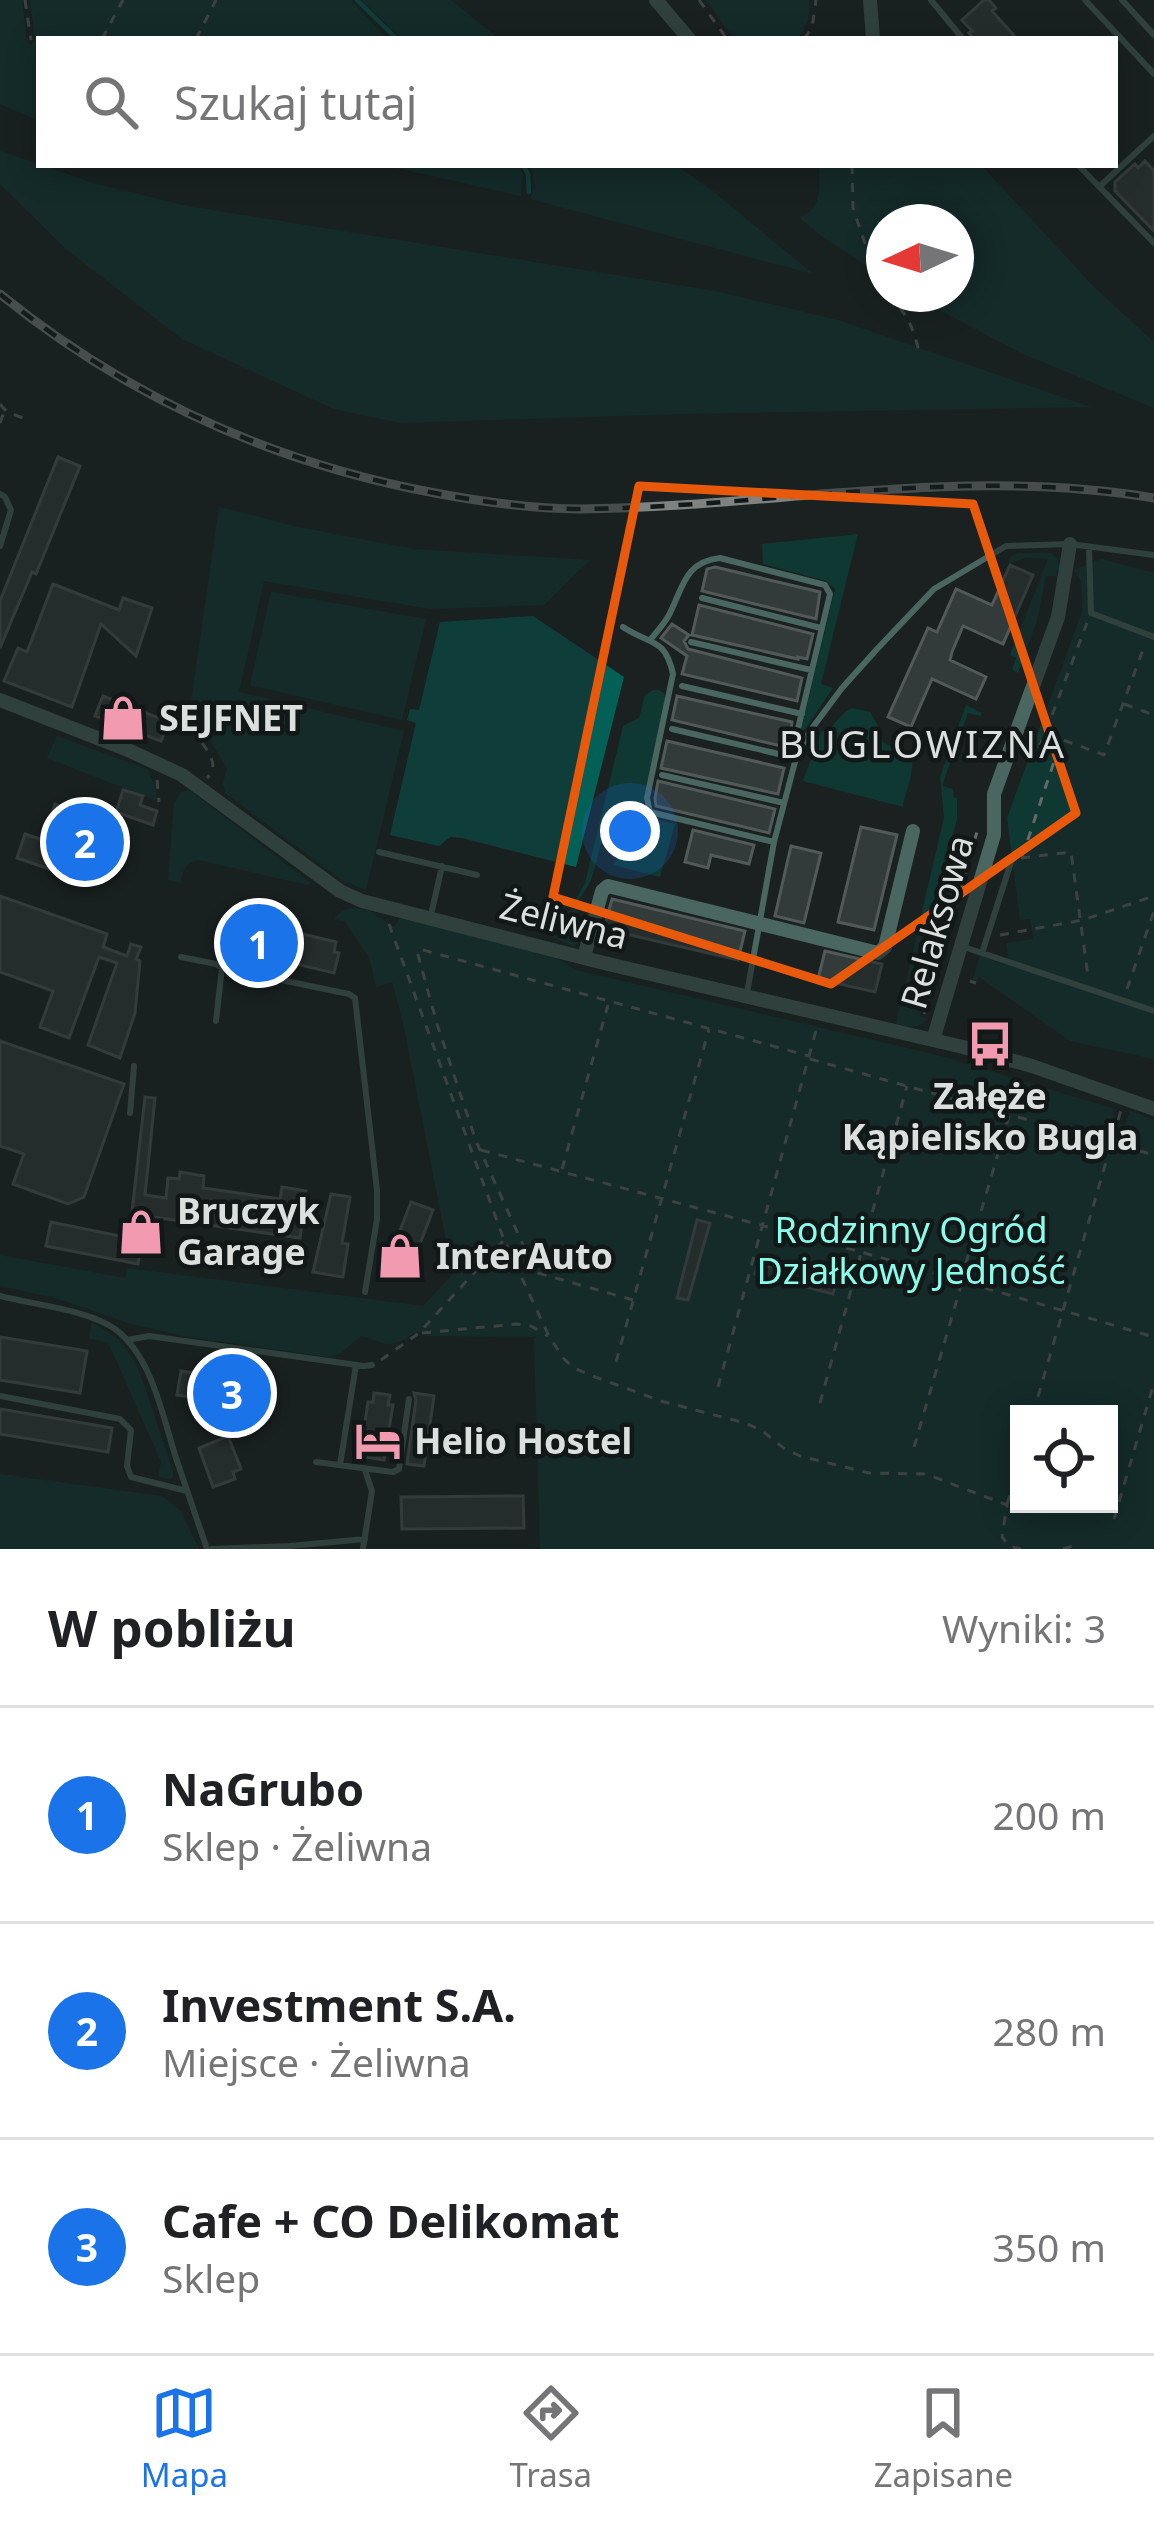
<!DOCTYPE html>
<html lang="pl">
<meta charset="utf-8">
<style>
:root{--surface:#fff;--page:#f2f2f2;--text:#202124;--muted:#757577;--line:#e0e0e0;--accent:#1a73e8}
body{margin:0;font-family:"Noto Sans",sans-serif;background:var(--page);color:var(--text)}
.controls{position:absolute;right:36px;bottom:36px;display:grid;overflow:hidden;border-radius:0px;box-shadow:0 6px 30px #0003}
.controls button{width:108px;height:108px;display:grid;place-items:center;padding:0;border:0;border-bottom:3px solid var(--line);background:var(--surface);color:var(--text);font:60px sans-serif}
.compass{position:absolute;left:866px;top:204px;width:108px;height:108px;border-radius:50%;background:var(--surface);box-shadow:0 6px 30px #0003;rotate:266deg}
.you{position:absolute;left:630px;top:831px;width:42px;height:42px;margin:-30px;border:9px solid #fff;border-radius:50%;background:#1a73e8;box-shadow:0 0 0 18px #1a73e833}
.badge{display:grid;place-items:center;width:78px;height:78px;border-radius:50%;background:var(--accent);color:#fff;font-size:39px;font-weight:700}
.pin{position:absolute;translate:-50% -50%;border:6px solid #fff;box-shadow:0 3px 12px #0006}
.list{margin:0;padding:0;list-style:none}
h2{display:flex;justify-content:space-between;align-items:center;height:156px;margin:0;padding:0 48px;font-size:51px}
h2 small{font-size:39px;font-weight:400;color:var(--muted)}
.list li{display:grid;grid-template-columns:78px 1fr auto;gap:36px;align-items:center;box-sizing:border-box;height:216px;padding:0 48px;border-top:3px solid var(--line)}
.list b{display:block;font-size:45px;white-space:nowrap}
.list p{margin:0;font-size:39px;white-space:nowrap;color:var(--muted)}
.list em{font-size:39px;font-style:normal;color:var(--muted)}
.icon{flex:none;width:66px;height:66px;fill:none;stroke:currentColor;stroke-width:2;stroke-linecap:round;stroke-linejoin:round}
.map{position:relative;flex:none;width:1154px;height:1549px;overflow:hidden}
.search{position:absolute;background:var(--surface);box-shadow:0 6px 30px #0003;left:36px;right:36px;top:36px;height:132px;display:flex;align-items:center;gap:30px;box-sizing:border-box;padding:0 42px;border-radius:0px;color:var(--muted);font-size:45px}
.sheet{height:804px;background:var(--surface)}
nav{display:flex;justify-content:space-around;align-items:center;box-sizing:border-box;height:168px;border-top:3px solid var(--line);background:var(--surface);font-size:33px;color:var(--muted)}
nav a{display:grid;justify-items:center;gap:6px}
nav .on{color:var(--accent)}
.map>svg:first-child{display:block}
</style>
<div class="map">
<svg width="1154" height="1549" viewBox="0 0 1154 1549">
<rect width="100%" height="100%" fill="#1a2120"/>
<path fill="#0f3833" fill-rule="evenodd" d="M 0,0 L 22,0 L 27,42 L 31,45 L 35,40 L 30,0 L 351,0 L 387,39 L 39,39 L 39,121 L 0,104 Z
M 361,0 L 451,0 L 499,39 L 402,39 Z
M 706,0 L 809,0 C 811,16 807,27 797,39 L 734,39 Z
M 0,151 L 93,183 L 187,206 L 715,291 L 838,320 L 1091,407 L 680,414 L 401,423 L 334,409 L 182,339 L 66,249 L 0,184 Z
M 383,165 L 518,165 L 523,174 L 521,196 Z
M 531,165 L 675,165 L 710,189 L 813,274 L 530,199 L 535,187 Z
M 819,165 L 981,165 L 1094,287 L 1154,342 L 1154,408 L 1021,353 L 909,294 L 956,294 L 956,222 L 884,222 L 884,277 L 824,238 L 799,217 C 822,212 820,185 819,165 Z
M 219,507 L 298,527 L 414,549 L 590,560 L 544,605 L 431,609 L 264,581 L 239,692 L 404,731 L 366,890 L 343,881 L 225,793 L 223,783 L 227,768 L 208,737 L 212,733 L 191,702 Z
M 858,534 L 821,684 L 833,688 L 799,738 L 835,589 L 826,581 L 763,564 L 762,544 Z
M 1018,553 L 1051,553 L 1057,558 L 1060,570 L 1057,570 L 1056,576 L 1046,576 L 1037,621 L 1018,673 L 1012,670 L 1016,658 L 1010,655 L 1048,559 L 1026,558 L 1008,564 L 1011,556 Z
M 1101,559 L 1154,573 L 1154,1059 L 1070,1041 L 979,977 L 977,980 L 973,979 L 980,955 L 1004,965 L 1008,955 L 1006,943 L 1033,939 L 1030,919 L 1020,920 L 1007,818 L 1082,612 L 1081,581 L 1074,570 Z
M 271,592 L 426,619 L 402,720 L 250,685 Z
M 653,690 L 659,690 L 664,693 L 666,706 L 644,804 L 646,817 L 675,824 L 660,877 L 613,865 L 619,856 C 618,844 614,841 603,838 C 597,853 596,871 588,886 C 586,890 579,898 578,903 C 573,920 596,926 574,947 L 550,936 L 563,922 L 585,883 L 623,726 L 639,718 L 645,695 Z
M 966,705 L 982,713 L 981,716 L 968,713 L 945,777 L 943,786 L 953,789 L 954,798 L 957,798 L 957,820 L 903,1005 L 911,1009 L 915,1002 L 924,1002 L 920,1016 L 927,1019 C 918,1030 909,1027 896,1024 L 944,817 L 940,777 Z
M 852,708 L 870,712 L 879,727 L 883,742 C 890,747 906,751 910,756 C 918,765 904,794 903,807 L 803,781 L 821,732 C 835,729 839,713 852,708 Z
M 57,736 L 147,769 L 156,788 L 157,801 L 47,758 Z
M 189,790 L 311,883 L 307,885 L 199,860 C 186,861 182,871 181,883 L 168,880 L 174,804 L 181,792 Z
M 355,908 L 370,911 L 394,927 L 400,918 L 552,955 L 576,970 L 941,1056 L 1114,1109 L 1113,1122 L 1125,1125 L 1130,1111 L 1154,1120 L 1154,1549 L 540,1549 L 534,1337 L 427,1336 L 424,1331 C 411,1332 402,1344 388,1344 C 379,1343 370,1337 361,1336 L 341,1353 L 328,1357 L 189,1337 L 131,1324 L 59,1299 L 0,1286 L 0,1255 L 125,1278 L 127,1268 L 423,1306 L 453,1274 L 402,1018 L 392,982 L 376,987 L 369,957 L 345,922 L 334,919 L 343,910 ZM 1019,1414 L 1109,1414 L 1109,1504 L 1019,1504 Z
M 92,1322 L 119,1340 L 132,1357 L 140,1373 L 173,1471 L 173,1477 L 170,1479 L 158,1477 L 161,1462 L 108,1342 L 89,1339 Z
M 0,1474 L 162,1496 L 181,1511 L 199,1549 L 0,1549 Z"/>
<path fill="#036057" d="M 533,616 L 624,677 L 576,867 L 462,838 L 450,837 L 439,846 L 390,835 L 416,723 L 407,720 L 410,709 L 419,710 L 440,622 Z"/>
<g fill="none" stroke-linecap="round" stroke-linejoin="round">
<path stroke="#036057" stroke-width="4.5" d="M 357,0 L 397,39
M 523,165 L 528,174 L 529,192"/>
</g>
<path fill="#333b3a" stroke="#525a59" stroke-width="3" d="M 984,0 L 989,0 L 996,8 L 992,11 L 1017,39 L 974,39 L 969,33 L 972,31 L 962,20 Z
M 1145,161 L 1154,171 L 1154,231 L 1115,191 L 1115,182 L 1135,164 L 1138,168 Z
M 58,457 L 80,466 L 36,574 L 32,572 L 0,648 L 0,601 Z
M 1010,565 L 1033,575 L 1003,644 L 963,626 L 952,652 L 950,660 L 986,677 L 976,699 L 932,679 L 911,727 L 888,717 L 928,628 L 937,632 L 956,589 L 992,605 Z
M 715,567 L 820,592 L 816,619 L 702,591 L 707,569 Z
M 53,584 L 119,610 L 123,598 L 152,608 L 136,656 L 101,624 L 72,707 L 4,681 L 18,648 L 27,652 Z
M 699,605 L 813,634 L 807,659 L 798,657 L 798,659 L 692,635 Z
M 672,624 L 689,635 L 684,641 L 688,649 L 802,678 L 797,701 L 682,674 L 687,656 L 661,638 Z
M 103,696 L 169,722 L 161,741 L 95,716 Z
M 677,696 L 792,722 L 789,748 L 672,720 Z
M 667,741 L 784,768 L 778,794 L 661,768 Z
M 658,781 L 775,809 L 769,833 L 656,806 L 655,798 Z
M 123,790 L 143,796 L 140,805 L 157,811 L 153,825 L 116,812 Z
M 55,804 L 103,821 L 96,839 L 114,846 L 107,866 L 77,856 L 70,876 L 17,858 L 25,834 L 43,840 Z
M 861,827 L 897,835 L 874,930 L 838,922 Z
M 693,830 L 754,845 L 749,864 L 711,855 L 708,868 L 685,862 Z
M 791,846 L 821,853 L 804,923 L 775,916 Z
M 0,896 L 107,934 L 103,947 L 127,956 L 131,944 L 141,947 L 136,959 L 140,961 L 135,1013 L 120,1058 L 88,1045 L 117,963 L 99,957 L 69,1038 L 40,1027 L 53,991 L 0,972 Z
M 612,899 L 745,931 L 738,960 L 604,929 Z
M 226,916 L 336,942 L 334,952 L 339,953 L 334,973 L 220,946 Z
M 825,951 L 882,964 L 875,992 L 818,979 Z
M 0,1041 L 124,1084 L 84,1197 L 68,1204 L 13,1184 L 24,1154 L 0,1146 Z
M 145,1097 L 155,1098 L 145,1195 L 166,1198 L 168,1178 L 179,1179 L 180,1172 L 204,1176 L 203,1188 L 280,1199 L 282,1187 L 306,1191 L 300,1238 L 146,1216 L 138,1264 L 46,1246 L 51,1222 L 129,1238 Z
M 331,1194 L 350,1197 L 342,1243 L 348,1244 L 343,1277 L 313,1272 Z
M 411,1202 L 433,1210 L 407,1278 L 385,1270 Z
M 697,1220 L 710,1223 L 688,1300 L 677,1298 Z
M 758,1264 L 807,1275 L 809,1266 L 838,1274 L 833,1294 L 755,1274 Z
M 0,1337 L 87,1351 L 80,1393 L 0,1380 Z
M 181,1371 L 271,1385 L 267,1409 L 177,1395 Z
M 374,1393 L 390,1395 L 388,1405 L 393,1405 L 384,1460 L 360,1456 L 368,1402 L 373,1402 Z
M 414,1393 L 434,1396 L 424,1466 L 407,1464 L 416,1400 Z
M 0,1409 L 112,1428 L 108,1452 L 0,1434 Z
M 228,1436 L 241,1469 L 233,1472 L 235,1479 L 213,1487 L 199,1448 Z
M 523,1496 L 524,1528 L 402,1529 L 401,1497 Z"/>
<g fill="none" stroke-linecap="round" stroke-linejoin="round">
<path stroke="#646a69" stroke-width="3" stroke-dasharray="9 9" stroke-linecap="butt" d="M 25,0 L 31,40
M 699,0 L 727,39
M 102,39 L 123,0
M 196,39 L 216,0
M 804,39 L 812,28 L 816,0
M 852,165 L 853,208 L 879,285 L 884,290
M 888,294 C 906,313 914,327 919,353
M 0,404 L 7,412 L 23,418 L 22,423
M 0,423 L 4,412
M 1124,704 L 1154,715
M 1047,734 L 1104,755 L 1144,647
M 202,743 C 210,754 219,766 207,778
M 157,780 L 159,802
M 1022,857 L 1058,750 L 1041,744 L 1087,623
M 1021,858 L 1071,852 L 1088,976
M 389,924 L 504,1240 L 549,1336 L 564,1359 L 574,1368 L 595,1377 L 661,1401 L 745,1423 L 761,1430 L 785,1449 L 800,1456 L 869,1473 L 926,1474 L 1007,1505 L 1002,1537 L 1009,1546 L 1021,1549
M 1000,935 L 1083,920 L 1154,896
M 970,981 L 976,983
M 1127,989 L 1154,911
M 924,1014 L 979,825
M 810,1059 L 1154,1155
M 481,1150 L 861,1252 L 1154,1337
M 562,1169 L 608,1005
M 961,1280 L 1009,1116
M 633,1300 L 538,1273 L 534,1269 L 476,1141 L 437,1024 L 417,951 L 423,950 L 809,1056
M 422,1333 L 516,1324 L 531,1326 L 548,1336
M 381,1360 L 419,1333 L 503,1241
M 616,1362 L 709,1029
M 718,1387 L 817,1027
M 820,1403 L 907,1086
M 1033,1414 L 1121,1110
M 914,1447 L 962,1282
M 1007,1504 L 1019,1463
M 1114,1519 L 1154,1383
M 1063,1549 L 1076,1545"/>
<path stroke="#496661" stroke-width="6" d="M 931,0 L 963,39
M 1085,0 L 1154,74
M 1122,0 L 1154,35
M 1078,165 L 1154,243
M 1099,187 L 1154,136
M 0,494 L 5,497 L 11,510 L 0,546
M 1089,547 L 1091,613 L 1154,637
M 702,598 L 821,628
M 623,627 C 650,645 665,637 673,674 L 647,798 L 650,812 L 774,842
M 650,640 C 657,632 664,624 669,615 C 683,588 684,562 720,558 L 825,585 L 830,594 L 796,737 L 795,743 L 800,751
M 691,642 L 811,670
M 682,686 L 802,714
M 672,729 L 796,758
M 662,775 L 784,803
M 379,852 L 477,875
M 431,915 L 442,866
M 964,947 L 1154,1011
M 982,953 L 1012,859
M 181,957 L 216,964 L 222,968 L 349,994 L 355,998 L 377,1190 L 377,1219 L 365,1292
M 747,993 L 774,842 L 796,758 L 810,731 L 842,688 L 878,648 L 934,589 L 1006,546 L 1070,544 L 1154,555
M 216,1021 L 222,968
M 130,1113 L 134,1066
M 0,1296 C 34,1305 86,1309 115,1329 C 153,1357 163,1419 177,1461 C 187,1491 197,1520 207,1549
M 127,1340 L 149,1336 L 364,1366 L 372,1365
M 0,1396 L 120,1419 L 131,1430 L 127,1466 L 131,1477 L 187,1491
M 316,1462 L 393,1472 L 399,1469 L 409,1399
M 340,1465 L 356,1365
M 212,1549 L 290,1546 L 365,1539
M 363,1549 L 372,1491 L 365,1470"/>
<path stroke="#496661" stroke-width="14" d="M 656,0 L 689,39
M 870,0 L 873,39
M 0,700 L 128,750 L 182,775 L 340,891 L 362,901 L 604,963 L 963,1047 L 1032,1066 L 1154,1109
M 584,957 L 602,891 L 608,886 L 878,953 L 885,947 L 913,831
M 933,1040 L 994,835 L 994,794 L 1058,617 L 1070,544"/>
<g stroke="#7e8382" stroke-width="9">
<path id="rail" d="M 0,294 C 127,397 274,463 435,493 C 483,502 532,509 580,509 C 772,507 962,466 1154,498"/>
</g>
<use href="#rail" stroke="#111817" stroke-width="4.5" stroke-dasharray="14" stroke-linecap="butt"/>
</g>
<path d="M0 0H1154V1549H0ZM 639,486 L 973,504 L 1076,813 L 831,984 L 553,897 Z" fill="#1a2120" fill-opacity=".55" fill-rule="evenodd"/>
<path fill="none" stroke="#e8590c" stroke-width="9" stroke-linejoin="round" d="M 639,486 L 973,504 L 1076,813 L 831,984 L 553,897 Z"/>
<defs>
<g id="shop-bare" transform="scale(3.6)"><path d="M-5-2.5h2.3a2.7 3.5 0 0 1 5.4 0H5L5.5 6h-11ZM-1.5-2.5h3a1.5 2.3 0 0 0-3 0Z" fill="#f29ab0" stroke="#111817" stroke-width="2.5" paint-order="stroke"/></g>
<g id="bus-bare" transform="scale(3.6)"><path d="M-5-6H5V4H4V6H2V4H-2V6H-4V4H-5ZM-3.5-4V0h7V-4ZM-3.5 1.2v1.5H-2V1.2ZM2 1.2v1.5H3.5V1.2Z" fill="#f29ab0" stroke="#111817" stroke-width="2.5" paint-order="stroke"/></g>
<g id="hotel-bare" transform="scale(3.6)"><path d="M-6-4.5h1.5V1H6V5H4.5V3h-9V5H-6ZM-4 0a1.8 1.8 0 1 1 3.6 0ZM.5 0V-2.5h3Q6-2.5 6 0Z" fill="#f29ab0" stroke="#111817" stroke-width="2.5" paint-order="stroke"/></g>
</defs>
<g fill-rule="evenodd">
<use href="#shop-bare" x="123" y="718"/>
<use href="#bus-bare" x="990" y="1044"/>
<use href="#shop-bare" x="141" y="1232"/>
<use href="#shop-bare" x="400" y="1256"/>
<use href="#hotel-bare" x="378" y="1441"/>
</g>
<g text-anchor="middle" stroke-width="9" stroke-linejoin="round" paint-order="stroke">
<g font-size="36" font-weight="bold" fill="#dbdfde" stroke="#111817" text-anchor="start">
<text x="159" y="731">SEJFNET</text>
<text x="990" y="1109" text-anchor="middle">Załęże<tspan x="990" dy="41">Kąpielisko Bugla</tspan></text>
<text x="177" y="1224">Bruczyk<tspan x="177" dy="41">Garage</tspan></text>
<text x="436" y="1269">InterAuto</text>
<text x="414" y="1454">Helio Hostel</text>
</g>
<g font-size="36" fill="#dbdfde" stroke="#111817">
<text transform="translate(564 921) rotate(14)" y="13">Żeliwna</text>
<text transform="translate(937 922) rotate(-74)" y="13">Relaksowa</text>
</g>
<g font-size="36" fill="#8afceb" stroke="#111817">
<text x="911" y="1243">Rodzinny Ogród<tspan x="911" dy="41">Działkowy Jedność</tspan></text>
</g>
<g font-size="39" letter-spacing="3" fill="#dbdfde" stroke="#111817">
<text x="923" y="758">BUGLOWIZNA</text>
</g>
</g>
</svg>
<div class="controls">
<button><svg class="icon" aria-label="locate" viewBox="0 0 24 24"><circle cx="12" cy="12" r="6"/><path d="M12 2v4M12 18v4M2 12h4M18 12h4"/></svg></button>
</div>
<svg class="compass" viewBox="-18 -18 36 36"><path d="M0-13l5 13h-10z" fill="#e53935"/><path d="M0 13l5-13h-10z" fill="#757577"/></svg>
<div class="you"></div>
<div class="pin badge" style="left:259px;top:943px">1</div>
<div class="pin badge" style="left:85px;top:842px">2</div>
<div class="pin badge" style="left:232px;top:1393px">3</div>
<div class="search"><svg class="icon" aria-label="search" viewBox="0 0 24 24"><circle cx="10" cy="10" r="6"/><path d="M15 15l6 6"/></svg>Szukaj tutaj</div>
</div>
<section class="sheet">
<h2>W pobliżu<small>Wyniki: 3</small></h2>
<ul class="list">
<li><span class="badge">1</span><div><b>NaGrubo</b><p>Sklep · Żeliwna</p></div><em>200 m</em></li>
<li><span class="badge">2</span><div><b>Investment S.A.</b><p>Miejsce · Żeliwna</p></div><em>280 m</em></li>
<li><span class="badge">3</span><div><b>Cafe + CO Delikomat</b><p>Sklep</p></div><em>350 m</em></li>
</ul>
</section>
<nav>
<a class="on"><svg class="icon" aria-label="map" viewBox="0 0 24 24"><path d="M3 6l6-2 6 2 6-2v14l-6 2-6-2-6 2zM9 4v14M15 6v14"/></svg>Mapa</a>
<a><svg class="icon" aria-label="directions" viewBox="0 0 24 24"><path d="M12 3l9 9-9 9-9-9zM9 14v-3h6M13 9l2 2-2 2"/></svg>Trasa</a>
<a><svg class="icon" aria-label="saved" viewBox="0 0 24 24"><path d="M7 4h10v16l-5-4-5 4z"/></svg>Zapisane</a>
</nav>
